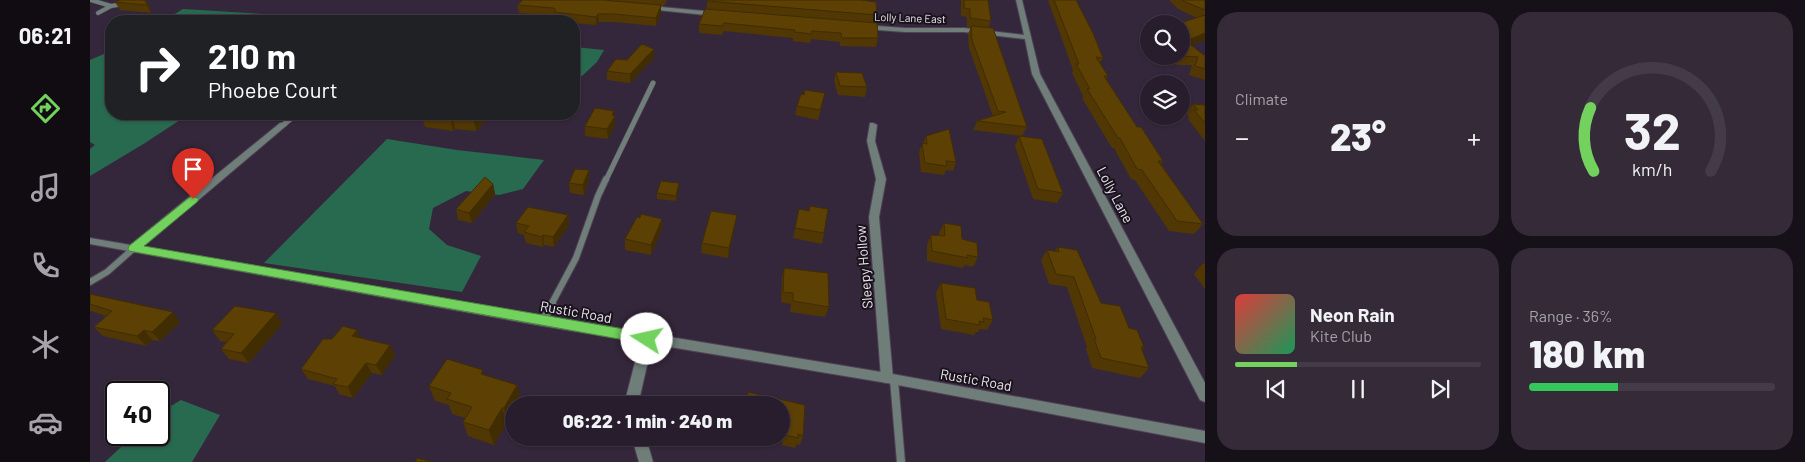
<!DOCTYPE html>
<html lang="en">
<head>
<meta charset="utf-8">
<style>
	body { margin:0; font-family:Barlow,sans-serif; background:#342a38; color:#f1f3f6; height:100vh; display:flex; flex-direction:column; font-size:19px; white-space:nowrap }
	* { box-sizing:border-box; margin:0 }
	p { font-size:16px; color:#a5a2a9 }
	.icon { flex:none; width:28px; height:28px; fill:none; stroke:currentColor; stroke-width:2; stroke-linecap:round; stroke-linejoin:round }
	.map { position:relative; flex:1; overflow:hidden }
	.drawer { display:flex; flex-direction:column; gap:12px; padding:12px; background:#161018; width:600px }
	.drawer>* { flex:none }
	.guide { position:absolute; left:15px; top:15px; width:475px; height:105px; border-radius:20px; box-shadow:0 1px 4px #0004,0 0 0 1px #443b48; background:#202124; color:#fff; overflow:hidden }
	.controls { position:absolute; left:1050px; top:15px; display:grid; gap:10px }
	.controls a { display:grid; place-items:center; width:50px; height:50px; border-radius:50%; background:#281d2c; box-shadow:0 1px 4px #0004,0 0 0 1px #443b48; font-size:25px }
	.speed { position:absolute; left:15px; top:381px; display:flex; gap:10px; font-size:25px; font-weight:700; text-align:center }
	.speed>* { display:grid; place-content:center; width:65px; height:65px; border-radius:50%; background:#281d2c; box-shadow:0 1px 4px #0004,0 0 0 1px #443b48; line-height:1 }
	.speed .limit { border:2px solid #111; border-radius:8px; background:#fff; color:#111 }
	.pin { position:absolute; display:grid; place-items:center; width:42px; height:42px; color:#fff; margin:-51px -21px; border-radius:50% 50% 50% 0; rotate:-45deg; box-shadow:0 0 5px #0007 }
	.pin .icon { rotate:45deg }
	.me { position:absolute; width:55px; margin:-28px; rotate:280deg; stroke-linejoin:round; filter:drop-shadow(0 0 4px #0008) }
	.turn { display:flex; align-items:center; gap:18px; height:105px; padding:0 20px; font-size:22px }
	.turn .icon { width:65px; height:65px; stroke-width:2.5 }
	.turn b { display:block; font-size:35px; line-height:42px }
	.big { font-size:38px; font-weight:800; line-height:1.1 }
	.drawer .tile { flex:1; display:flex; flex-direction:column; justify-content:center; gap:8px; min-width:0; padding:0 18px; border-radius:20px; background:#342a38 }
	.drawer .dial { align-items:center; gap:0 }
	.dial svg { height:130px; overflow:visible; fill:none; stroke:#443b48; stroke-width:7; stroke-linecap:round; text-anchor:middle }
	.dial text { fill:#f1f3f6; stroke:none }
	.song { display:flex; align-items:center; gap:15px }
	.cover { width:60px; height:60px; border-radius:8px; background:linear-gradient(135deg,hsl(0 70% 55%),hsl(150 70% 35%)) }
	.played { height:5px; border-radius:2px; background:linear-gradient(90deg,#72d25d 25%,#443b48 25%) }
	.keys { display:flex; justify-content:space-around; direction:ltr }
	.heat { display:flex; justify-content:space-between; align-items:center; font-size:28px; direction:ltr }
	.charge { height:8px; border-radius:4px; background:linear-gradient(90deg,#34c759 36%,#443b48 0) }
	.drawer .tiles { flex:1; display:grid; gap:12px; grid-template-columns:repeat(2,1fr) }
	.trip { position:absolute; left:415px; top:396px; width:285px; height:50px; border-radius:25px; background:#281d2c; box-shadow:0 1px 4px #0004,0 0 0 1px #443b48; font-weight:800; line-height:50px; text-align:center }
	main { display:flex; flex:1; min-height:0 }
	.menu { display:flex; flex-direction:column; width:90px; justify-content:space-around; align-items:center; background:#100c12; color:#a5a2a9 }
	.menu .icon { width:35px; height:35px }
	.menu .active { color:#72d25d }
	.menu b { font-size:22px; color:#f1f3f6 }
	.map>svg:first-child { display:block }
	.forest { fill:#286a4f }
	.lines { fill:none; stroke-linecap:round; stroke-linejoin:round }
	.service-far3-casing { stroke:#4f4255; stroke-width:5 }
	.service-far2-casing { stroke:#4f4255; stroke-width:6 }
	.service-far1-casing { stroke:#4f4255; stroke-width:8 }
	.service-casing { stroke:#4f4255; stroke-width:10 }
	.minor-casing { stroke:#4f4255; stroke-width:2 }
	.tertiary-casing { stroke:#4f4255; stroke-width:2 }
	.service-far3 { stroke:#707e7a; stroke-width:4 }
	.service-far2 { stroke:#707e7a; stroke-width:5 }
	.service-far1 { stroke:#707e7a; stroke-width:6 }
	.service { stroke:#707e7a; stroke-width:8 }
	.minor { fill:#707e7a; fill-rule:evenodd }
	.tertiary { fill:#707e7a; fill-rule:evenodd }
	.wall { fill:#503703 }
	.shaded-wall { fill:#412d02 }
	.building { fill:#5d4003; stroke:#412d02 }
	.route { fill:#72d25d; stroke:#4a883c }
	.labels { text-anchor:middle; stroke-width:4; stroke-linejoin:round; paint-order:stroke }
	.far-street-label { font-size:11px; fill:#efe6f3; stroke:#19131c }
	.street-label { font-size:14px; fill:#efe6f3; stroke:#19131c }
</style>
</head>
<body>
<main>
<nav class="menu">
<b>06:21</b>
<svg class="icon active" aria-label="directions" viewBox="0 0 24 24"><path d="M12 3l9 9-9 9-9-9zM9 14v-3h6M13 9l2 2-2 2"/></svg>
<svg class="icon" aria-label="music" viewBox="0 0 24 24"><path d="M9 18V5l10-2v13"/><circle cx="6" cy="18" r="3"/><circle cx="16" cy="16" r="3"/></svg>
<svg class="icon" aria-label="phone" viewBox="0 0 24 24"><path d="M5 4h4l2 5-3 2q2 4 5 5l2-3 5 2v4C11 20 4 13 5 4z"/></svg>
<svg class="icon" aria-label="climate" viewBox="0 0 24 24"><path d="M12 3v18M4 7l16 10M4 17L20 7"/></svg>
<svg class="icon" aria-label="car" viewBox="0 0 24 24"><path d="M5 17H2v-5l4-1 3-4h7l3 4 3 1v5h-3M9 17h6M6 11h13"/><circle cx="7" cy="17" r="2"/><circle cx="17" cy="17" r="2"/></svg>
</nav>
<div class="map">
<svg width="1115" height="462" viewBox="0 0 1115 462">
	<rect width="100%" height="100%" fill="#35273b"/>
	<!-- forest -->
	<g class="forest">
		<polygon points="93,9 237,18 260,21 73,21"/>
		<polygon points="484,47 514,50 507,62 492,76 484,76"/>
		<polygon points="21,51 21,114 96,114 93,118 55,143 0,176 0,149 5,145 0,142 0,60"/>
		<polygon points="297,139 367,150 454,160 433,189 409,195 376,191 343,208 339,229 357,245 391,256 372,292 174,263"/>
		<polygon points="91,400 130,415 102,462 15,462 44,435 69,435 69,413"/>
	</g>
	<g class="lines">
		<defs>
			<g id="service-far3">
				<polyline points="1,0 21,6 33,4"/>
				<polyline points="8,13 21,6"/>
			</g>
			<g id="service-far2">
				<polyline points="193,125 207,114"/>
				<polyline points="516,180 563,83"/>
			</g>
			<g id="service-far1">
				<polyline points="0,282 17,272 43,249"/>
				<polyline points="461,305 486,258 508,196 516,179"/>
			</g>
			<g id="service">
				<polyline points="453,321 462,304"/>
				<polyline points="804,380 811,462"/>
			</g>
			<g id="minor">
				<polygon points="926,0 932,0 950,74 1115,383 1115,402 1110,400 942,74 935,39 874,32 815,32 774,29 771,27 774,25 815,28 874,28 934,35"/>
				<polygon points="560,6 625,12 628,14 625,16 558,9 557,8"/>
				<polygon points="190,123 196,123 197,125 47,252 39,252 38,249 39,246"/>
				<polygon points="780,123 783,123 787,125 785,141 796,179 789,217 803,378 801,382 797,383 793,382 791,378 779,217 786,179 777,141"/>
				<polygon points="557,334 561,336 563,339 548,405 534,405 551,339 553,336"/>
				<polygon points="542,438 556,438 563,462 549,462"/>
			</g>
			<polygon id="tertiary" points="0,238 453,316 797,373 1115,431 1115,443 797,383 453,326 0,244"/>
		</defs>
		<!-- service-far3 casing -->
		<use href="#service-far3" class="service-far3-casing"/>
		<!-- service-far2 casing -->
		<use href="#service-far2" class="service-far2-casing"/>
		<!-- service-far1 casing -->
		<use href="#service-far1" class="service-far1-casing"/>
		<!-- service casing -->
		<use href="#service" class="service-casing"/>
		<!-- minor casing -->
		<use href="#minor" class="minor-casing"/>
		<!-- tertiary casing -->
		<use href="#tertiary" class="tertiary-casing"/>
		<!-- service-far3 -->
		<use href="#service-far3" class="service-far3"/>
		<!-- service-far2 -->
		<use href="#service-far2" class="service-far2"/>
		<!-- service-far1 -->
		<use href="#service-far1" class="service-far1"/>
		<!-- service -->
		<use href="#service" class="service"/>
		<!-- minor -->
		<use href="#minor" class="minor"/>
		<!-- tertiary -->
		<use href="#tertiary" class="tertiary"/>
	</g>
	<!-- wall -->
	<g class="wall">
		<polygon points="30,0 56,0 59,6 61,13 30,10 25,2"/>
		<polygon points="433,0 577,0 574,6 571,6 571,13 566,26 524,22 509,22 506,25 484,23 484,21 465,20 465,16 429,13 427,5"/>
		<polygon points="871,0 898,0 901,21 898,28 937,127 932,136 883,130 887,121 903,116 879,48 878,34 881,27 877,27 877,17 871,16"/>
		<polygon points="958,0 986,0 1013,58 1010,63 1018,76 1016,79 1047,127 1073,161 1071,164 1113,224 1104,234 1079,231 1045,180 1041,179 1024,148 1022,148 992,98 993,96 982,73 983,70"/>
		<polygon points="1079,0 1115,0 1115,40 1101,45 1115,56 1115,80 1099,75 1102,65 1086,65 1076,56 1091,56 1091,24 1107,18 1088,9"/>
		<polygon points="617,1 787,15 785,23 788,38 786,47 750,46 750,42 721,39 720,43 703,41 703,38 633,31 632,35 609,33 609,24 617,9"/>
		<polygon points="564,58 540,83 517,80 517,71 537,60"/>
		<polygon points="746,72 777,87 775,97 748,95 744,81"/>
		<polygon points="733,102 728,120 705,115 707,106"/>
		<polygon points="1103,104 1115,105 1115,141 1098,119 1099,117 1096,113"/>
		<polygon points="331,114 386,114 399,117 386,131 365,129 363,131 335,127"/>
		<polygon points="524,116 525,125 518,139 495,136 495,126"/>
		<polygon points="836,136 866,162 863,171 856,170 854,175 831,172 829,152"/>
		<polygon points="929,136 973,193 967,203 943,199 925,146"/>
		<polygon points="499,180 494,195 480,193 479,183"/>
		<polygon points="403,184 405,194 382,223 368,220 366,209"/>
		<polygon points="589,188 586,201 567,199 567,193"/>
		<polygon points="709,209 719,211 734,233 732,244 703,238"/>
		<polygon points="478,215 479,225 464,247 454,245 453,247 436,243 434,235 428,233 426,223"/>
		<polygon points="572,219 572,229 561,255 535,250 535,239"/>
		<polygon points="854,223 872,239 888,257 883,267 874,265 873,268 837,261 837,245 841,235 849,236 849,233"/>
		<polygon points="645,225 638,258 611,253 612,243"/>
		<polygon points="968,247 1011,303 1039,328 1054,347 1052,350 1059,368 1050,378 1002,368 996,349 997,347 977,287 959,284 951,260 957,250 965,251"/>
		<polygon points="1113,263 1115,264 1115,289 1104,274"/>
		<polygon points="694,268 739,307 735,317 700,312 701,304 691,302 692,278"/>
		<polygon points="851,283 887,300 903,320 897,330 890,329 888,332 886,332 884,335 851,329 846,293"/>
		<polygon points="0,294 90,322 70,341 62,340 56,346 13,336 4,327 16,316 0,311"/>
		<polygon points="192,324 159,363 139,359 131,349 137,342 130,341 122,330"/>
		<polygon points="271,338 305,355 292,375 282,373 263,398 249,394 245,386 218,379 211,369"/>
		<polygon points="395,376 427,385 431,400 428,405 424,405 418,423 417,422 404,445 378,436 373,422 375,418 362,414 359,405 345,401 339,386"/>
		<polygon points="658,392 715,405 713,436 710,445 706,444 705,448 692,445 693,442 674,438 691,438 691,405 656,405"/>
	</g>
	<!-- shaded-wall -->
	<g class="shaded-wall">
		<polygon points="55,0 59,6 61,13 57,5"/>
		<polygon points="571,5 571,13 566,26 566,18"/>
		<polygon points="508,14 509,22 506,25 506,17"/>
		<polygon points="1115,33 1115,40 1091,49 1096,41"/>
		<polygon points="564,49 564,58 540,83 540,74"/>
		<polygon points="524,111 525,125 518,139 517,129 522,115"/>
		<polygon points="386,114 398,114 399,117 386,131 383,117"/>
		<polygon points="362,115 365,129 363,131 360,117"/>
		<polygon points="499,170 499,180 494,195 493,185"/>
		<polygon points="589,183 589,188 586,201 586,196"/>
		<polygon points="403,184 405,194 382,223 379,213"/>
		<polygon points="478,215 479,225 464,247 463,237"/>
		<polygon points="647,215 645,225 638,258 639,248"/>
		<polygon points="572,219 572,229 561,255 561,245"/>
		<polygon points="453,235 454,245 453,247 452,237"/>
		<polygon points="83,312 90,322 70,341 62,332"/>
		<polygon points="186,313 192,324 159,363 151,353"/>
		<polygon points="54,330 62,340 56,346 47,336"/>
		<polygon points="267,330 272,340 262,336"/>
		<polygon points="300,345 305,355 292,375 286,365"/>
		<polygon points="276,363 282,373 263,398 258,387"/>
		<polygon points="427,385 431,400 428,405 424,405 424,413 418,423 414,408"/>
		<polygon points="412,408 417,422 404,445 399,430"/>
	</g>
	<!-- building -->
	<g class="building">
		<polygon points="30,0 55,0 57,5 25,2"/>
		<polygon points="433,0 512,0 571,5 566,18 524,14 508,14 506,17 464,12 466,10 464,8 427,5"/>
		<polygon points="618,0 771,0 786,2 787,15 617,1"/>
		<polygon points="874,0 898,0 901,21 880,18 880,9 874,8"/>
		<polygon points="964,0 986,0 1003,33 1013,58 1006,57 1018,76 1014,76 1047,127 1051,127 1073,161 1068,161 1113,224 1087,221 1052,170 1047,169 1030,138 1028,138 997,89 1000,89 986,64 989,64"/>
		<polygon points="1092,0 1115,0 1115,10 1093,1"/>
		<polygon points="615,9 787,23 788,38 752,38 751,33 722,31 722,34 704,32 705,30 634,23 632,26 609,24"/>
		<polygon points="1115,15 1115,33 1096,41 1115,56 1115,69 1105,66 1108,57 1091,56 1091,24 1087,24"/>
		<polygon points="881,26 903,28 937,127 887,121 916,112 908,111 882,40"/>
		<polygon points="552,44 564,49 540,74 517,71 526,59 537,60"/>
		<polygon points="746,72 772,73 777,87 750,86"/>
		<polygon points="715,90 735,93 730,110 707,106 711,94 714,95"/>
		<polygon points="1103,104 1115,105 1115,123 1104,110 1108,110"/>
		<polygon points="505,108 524,111 522,115 525,116 517,129 495,126"/>
		<polygon points="335,114 386,114 383,117 362,115 360,117"/>
		<polygon points="859,129 866,162 856,161 857,166 835,163 832,143 837,144 836,136"/>
		<polygon points="929,136 952,139 973,193 948,189"/>
		<polygon points="485,169 499,170 493,185 479,183"/>
		<polygon points="395,177 403,184 379,213 366,209"/>
		<polygon points="571,181 589,183 586,196 567,193"/>
		<polygon points="720,206 738,209 734,233 705,228 709,209 719,211"/>
		<polygon points="438,207 478,215 463,237 453,235 452,237 434,232 439,226 426,223"/>
		<polygon points="621,211 647,215 639,248 612,243"/>
		<polygon points="551,214 572,219 561,245 535,239 547,217 550,218"/>
		<polygon points="854,223 871,226 872,239 887,243 888,257 877,255 878,258 842,251 841,235 855,236"/>
		<polygon points="968,247 987,250 1011,303 1030,306 1039,328 1047,330 1054,347 1051,347 1059,368 1011,358 1004,339 1006,339 984,277 966,274 957,250 969,252"/>
		<polygon points="694,268 738,273 739,307 703,301 703,293 693,292"/>
		<polygon points="851,283 885,288 887,300 899,302 903,320 893,318 894,322 889,321 890,325 856,319"/>
		<polygon points="0,294 83,312 62,332 54,330 47,336 4,327 22,311 0,304"/>
		<polygon points="145,306 186,313 151,353 131,349 144,334 122,330"/>
		<polygon points="253,326 267,330 262,336 300,345 286,365 276,363 258,387 243,384 247,379 211,369 233,339 242,339"/>
		<polygon points="357,359 393,370 391,374 427,385 414,408 412,408 399,430 373,422 382,407 357,399 361,393 339,386"/>
		<polygon points="658,392 715,405 713,436 708,434 708,438 695,435 695,432 691,431 691,405 656,405"/>
		<polygon points="327,458 343,462 325,462"/>
	</g>
	<!-- route -->
	<polygon class="route" points="103,196 109,199 107,202 54,246 557,333 562,335 564,339 562,343 557,344 39,251 38,249 39,246 100,197"/>
	<g class="labels">
		<!-- far-street labels -->
		<g class="far-street-label">
			<text transform="translate(820 18) rotate(2)" y="4">Lolly Lane East</text>
		</g>
		<!-- street labels -->
		<g class="street-label">
			<text transform="translate(1025 195) rotate(62)" y="5">Lolly Lane</text>
			<text transform="translate(774 267) rotate(-95)" y="5">Sleepy Hollow</text>
			<text transform="translate(486 312) rotate(10)" y="5">Rustic Road</text>
			<text transform="translate(886 380) rotate(10)" y="5">Rustic Road</text>
		</g>
	</g>
</svg>
<div class="controls">
<a><svg class="icon" aria-label="search" viewBox="0 0 24 24"><circle cx="10" cy="10" r="6"/><path d="M15 15l6 6"/></svg></a>
<a><svg class="icon" aria-label="layers" viewBox="0 0 24 24"><path d="M12 4l9 5-9 5-9-5zM3 14l9 5 9-5"/></svg></a>
</div>
<div class="speed"><div class="limit">40</div></div>
<div class="pin" style="left:103px;top:199px;background:#d93025"><svg class="icon" aria-label="arrive" viewBox="0 0 24 24"><path d="M6 21V4h12l-3 4 3 4H6"/></svg></div>
<svg class="me" style="left:557px;top:339px" viewBox="-20 -20 40 40"><circle r="19" fill="#fff"/><path d="M0-13L10 11 0 6-10 11z" fill="#72d25d"/></svg>
<div class="trip">06:22 · 1 min · 240 m</div>
<div class="guide">
<div class="turn"><svg class="icon" aria-label="right" viewBox="0 0 24 24"><path d="M7 20v-9h11M14 6l5 5-5 5"/></svg><div><b>210 m</b>Phoebe Court</div></div>
</div>
</div>
<section class="drawer">
<div class="tiles">
<div class="tile"><p>Climate</p>
<div class="heat"><a>−</a><b class="big">23°</b><a>+</a></div>
</div>
<div class="tile dial"><svg viewBox="0 0 100 80">
<path d="M14 69A42 42 0 1 1 86 69"/>
<path d="M14 69A42 42 0 0 1 12 30" stroke="#72d25d"/>
<text x="50" y="56" font-size="32" font-weight="700">32</text>
<text x="50" y="72" font-size="11">km/h</text>
</svg></div>
<div class="tile">
<div class="song"><i class="cover"></i><div><b>Neon Rain</b><p>Kite Club</p></div></div>
<div class="played"></div>
<div class="keys"><svg class="icon" aria-label="previous" viewBox="0 0 24 24"><path d="M18 5L8 12l10 7zM5 5v14"/></svg><svg class="icon" aria-label="pause" viewBox="0 0 24 24"><path d="M8 5v14M16 5v14"/></svg><svg class="icon" aria-label="next" viewBox="0 0 24 24"><path d="M6 5l10 7-10 7zM19 5v14"/></svg></div>
</div>
<div class="tile"><p>Range · 36%</p><b class="big">180 km</b><div class="charge"></div></div>
</div>
</section>
</main>
</body>
</html>
